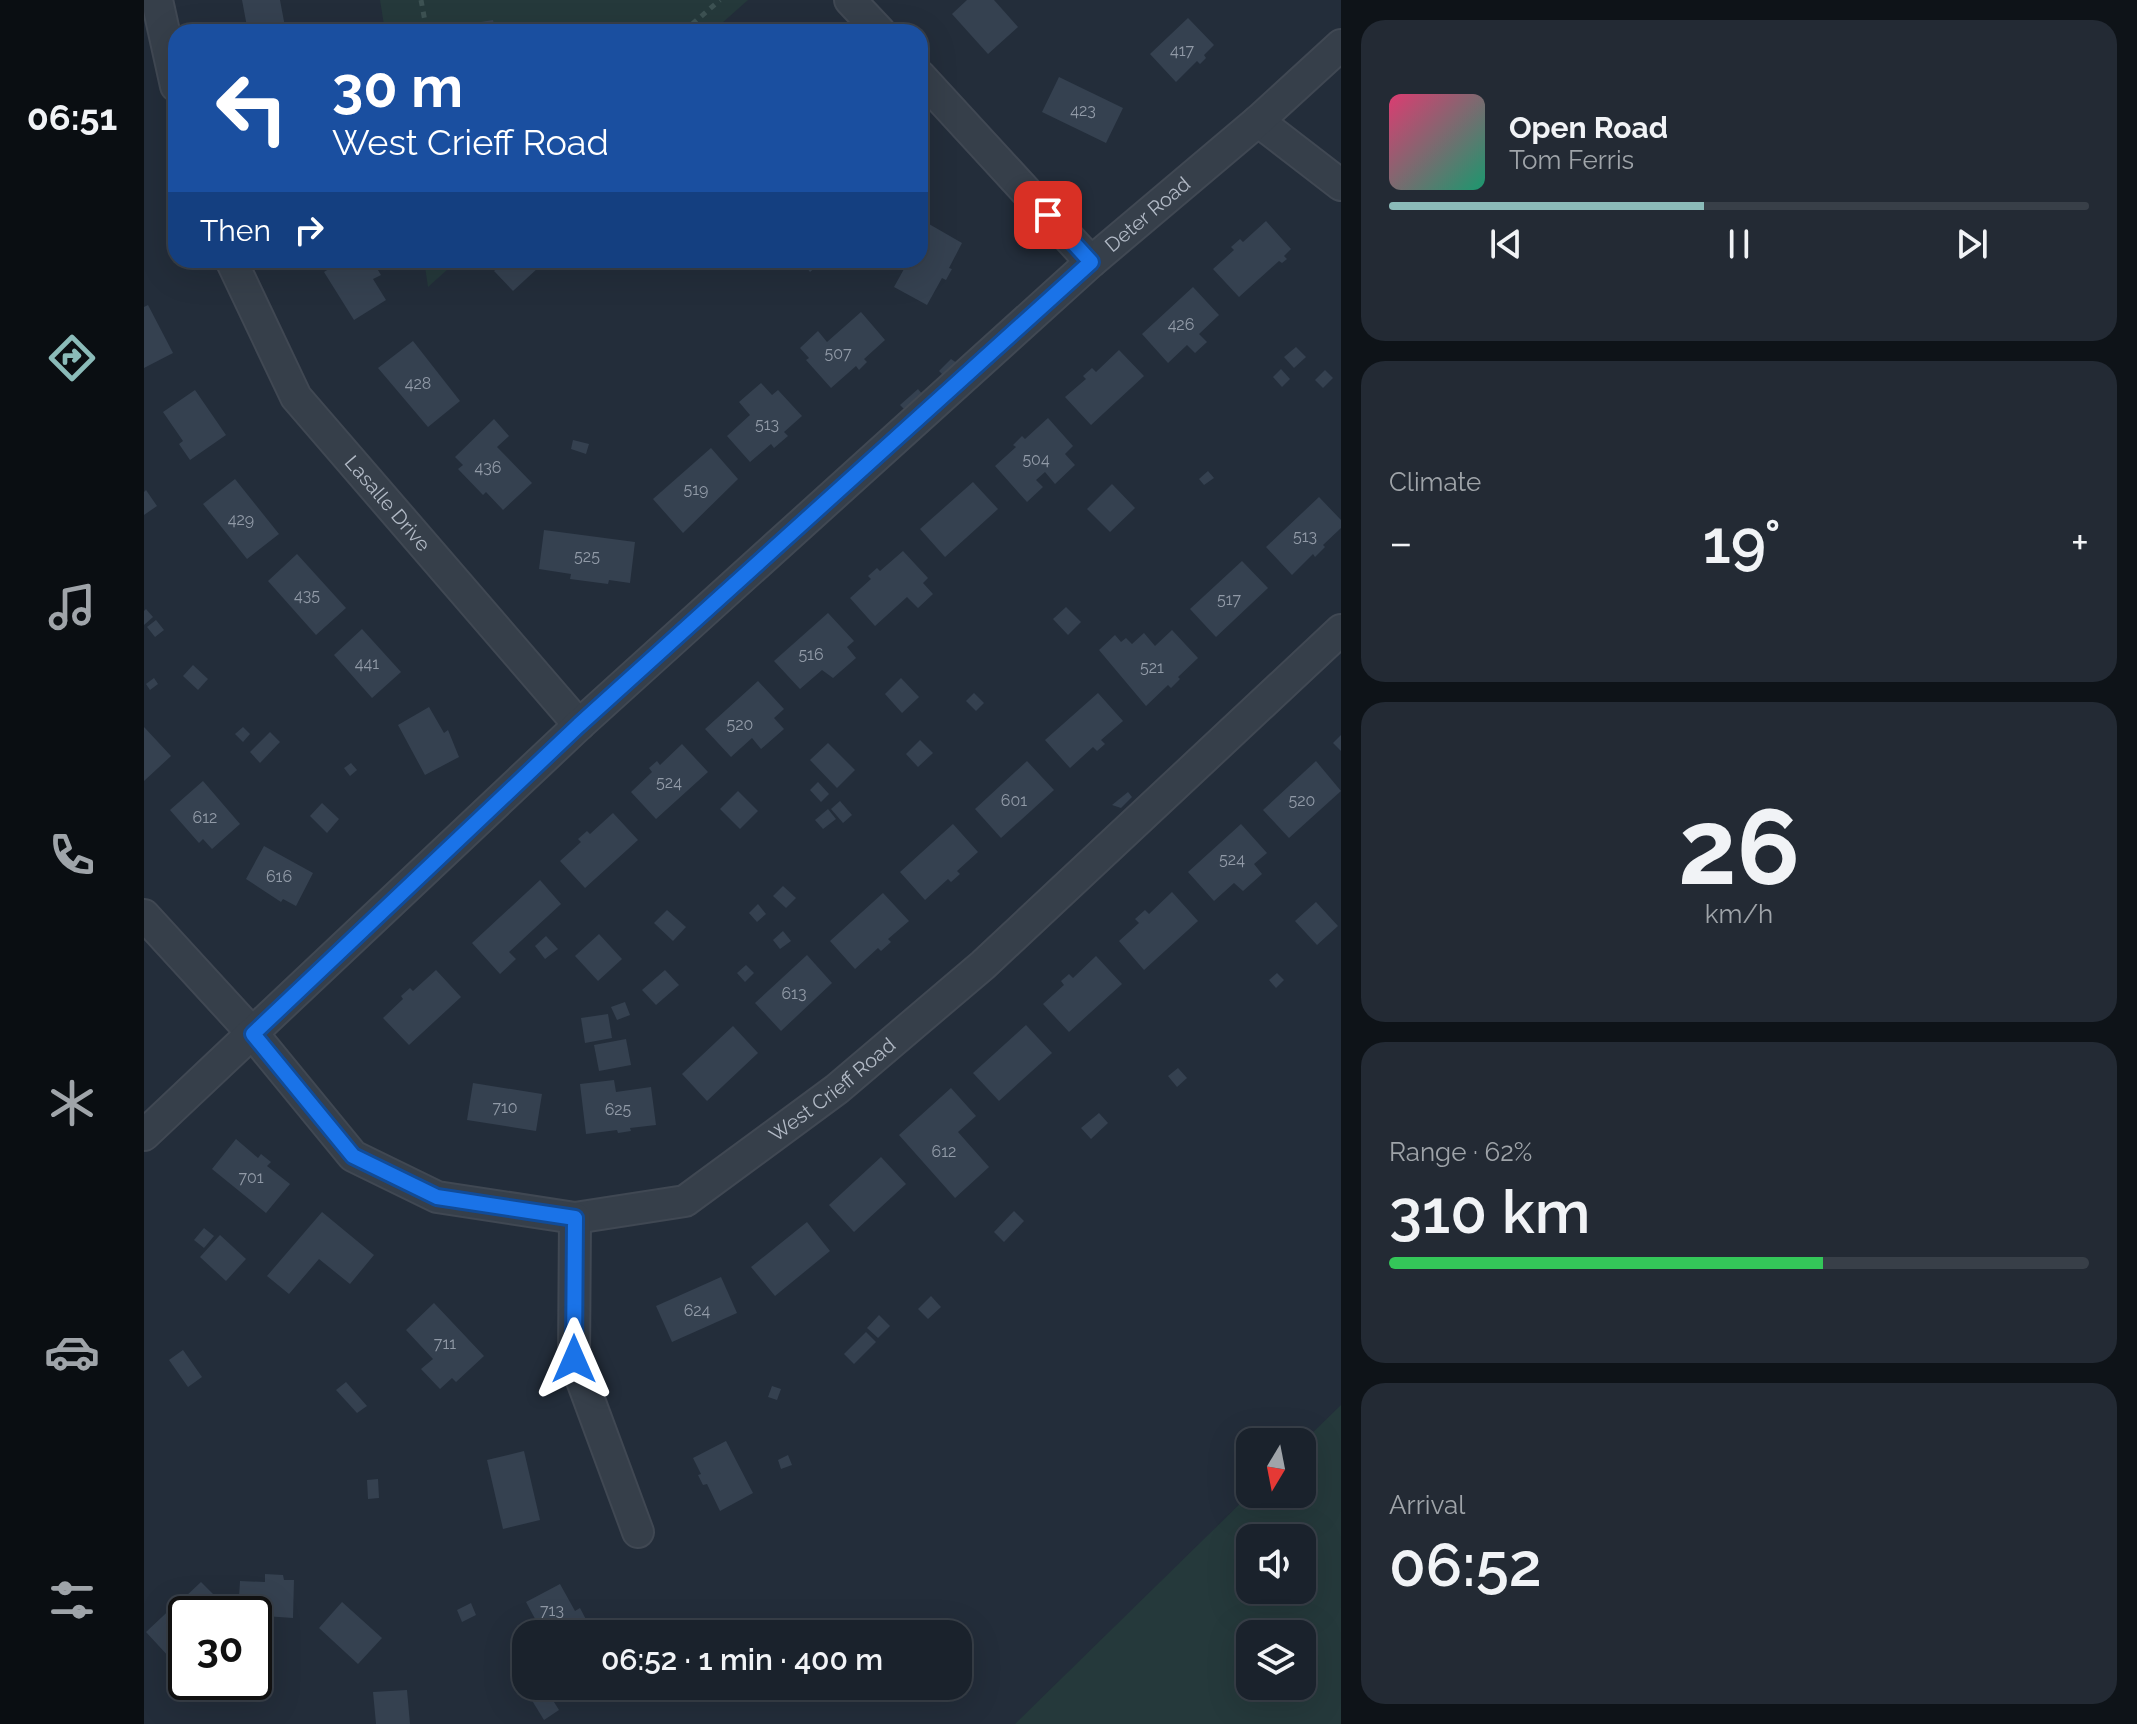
<!DOCTYPE html>
<html lang="en">
<head>
<meta charset="utf-8">
<style>
	body { margin:0; font-family:Raleway,sans-serif; background:#232a34; color:#f1f3f6; height:100vh; display:flex; flex-direction:column; font-size:30px; white-space:nowrap }
	* { box-sizing:border-box; margin:0 }
	p { font-size:26px; color:#9fa4a9 }
	.icon { flex:none; width:44px; height:44px; fill:none; stroke:currentColor; stroke-width:2; stroke-linecap:round; stroke-linejoin:round }
	.map { position:relative; flex:1; overflow:hidden }
	.drawer { display:flex; flex-direction:column; gap:20px; padding:20px; background:#0e1318; width:796px }
	.drawer>* { flex:none }
	.top-card { position:absolute; left:24px; top:24px; width:760px; height:244px; border-radius:24px; box-shadow:0 8px 32px #0002,0 0 0 2px #383f48; background:#1a4fa0; color:#fff; overflow:hidden }
	.needle { width:52px; rotate:190deg }
	.buttons { position:absolute; left:1092px; top:1428px; display:grid; gap:16px }
	.buttons a { display:grid; place-items:center; width:80px; height:80px; border-radius:16px; background:#1a222c; box-shadow:0 8px 32px #0002,0 0 0 2px #383f48; font-size:40px }
	.speed { position:absolute; left:24px; top:1596px; display:flex; gap:16px; font-size:40px; font-weight:700; text-align:center }
	.speed>* { display:grid; place-content:center; width:104px; height:104px; border-radius:50%; background:#1a222c; box-shadow:0 8px 32px #0002,0 0 0 2px #383f48; line-height:1 }
	.speed .limit { border:4px solid #111; border-radius:12px; background:#fff; color:#111 }
	.pin { position:absolute; display:grid; place-items:center; width:68px; height:68px; color:#fff; margin:-34px; border-radius:16px; box-shadow:0 4px 12px #0006 }
	.me { position:absolute; width:88px; margin:-44px; rotate:0deg; stroke-linejoin:round; filter:drop-shadow(0 0 6px #0008) }
	.turn { display:flex; align-items:center; gap:28px; height:168px; padding:0 32px; font-size:36px }
	.turn .icon { width:104px; height:104px; stroke-width:2.5 }
	.turn b { display:block; font-size:56px; line-height:68px }
	.then { display:flex; align-items:center; height:76px; padding:0 32px; background:#0003; gap:16px; font-size:30px }
	.big { font-size:60px; font-weight:600; line-height:1.1 }
	.drawer .card { flex:1; display:flex; flex-direction:column; justify-content:center; gap:12px; min-width:0; padding:0 28px; border-radius:24px; background:#232a34 }
	.drawer .dial { align-items:center; gap:0 }
	.dial b { font-size:104px; line-height:1 }
	.song { display:flex; align-items:center; gap:24px }
	.cover { width:96px; height:96px; border-radius:12px; background:linear-gradient(135deg,hsl(340 70% 55%),hsl(160 70% 35%)) }
	.played { height:8px; border-radius:4px; background:linear-gradient(90deg,#8bbbb9 45%,#383f48 45%) }
	.keys { display:flex; justify-content:space-around; direction:ltr }
	.heat { display:flex; justify-content:space-between; align-items:center; font-size:44px; direction:ltr }
	.charge { height:12px; border-radius:6px; background:linear-gradient(90deg,#34c759 62%,#383f48 0) }
	.trip { position:absolute; left:368px; top:1620px; width:460px; height:80px; border-radius:24px; background:#1a222c; box-shadow:0 8px 32px #0002,0 0 0 2px #383f48; font-weight:600; line-height:80px; text-align:center }
	main { display:flex; flex:1; min-height:0 }
	.tab-bar { display:flex; flex-direction:column; width:144px; justify-content:space-around; align-items:center; background:#0a0e12; color:#9fa4a9 }
	.tab-bar .icon { width:56px; height:56px }
	.tab-bar .on { color:#8bbbb9 }
	.tab-bar b { font-size:36px; color:#f1f3f6 }
	.map>svg:first-child { display:block }
	.green { fill:#25393b; fill-rule:evenodd }
	.building { fill:#354150 }
	.lines { fill:none; stroke-linecap:round; stroke-linejoin:round }
	.street-casing { stroke:#404853; stroke-width:34 }
	.path { stroke:#3d5253; stroke-width:5; stroke-dasharray:6 6; stroke-linecap:butt }
	.street { stroke:#363f4a; stroke-width:30 }
	.route-casing { stroke:#114b97; stroke-width:20 }
	.route { stroke:#1a73e8; stroke-width:14 }
	.labels { text-anchor:middle; stroke-width:8; stroke-linejoin:round; paint-order:stroke }
	.number-label { font-size:16px; fill:#919aa7 }
	.street-label { font-size:20px; fill:#b2bac6; stroke:#1c242f }
</style>
</head>
<body>
<main>
<nav class="tab-bar">
<b>06:51</b>
<svg class="icon on" aria-label="directions" viewBox="0 0 24 24"><path d="M12 3l9 9-9 9-9-9zM9 14v-3h6M13 9l2 2-2 2"/></svg>
<svg class="icon" aria-label="music" viewBox="0 0 24 24"><path d="M9 18V5l10-2v13"/><circle cx="6" cy="18" r="3"/><circle cx="16" cy="16" r="3"/></svg>
<svg class="icon" aria-label="phone" viewBox="0 0 24 24"><path d="M5 4h4l2 5-3 2q2 4 5 5l2-3 5 2v4C11 20 4 13 5 4z"/></svg>
<svg class="icon" aria-label="climate" viewBox="0 0 24 24"><path d="M12 3v18M4 7l16 10M4 17L20 7"/></svg>
<svg class="icon" aria-label="car" viewBox="0 0 24 24"><path d="M5 17H2v-5l4-1 3-4h7l3 4 3 1v5h-3M9 17h6M6 11h13"/><circle cx="7" cy="17" r="2"/><circle cx="17" cy="17" r="2"/></svg>
<svg class="icon" aria-label="filters" viewBox="0 0 24 24"><path d="M4 7h16M4 17h16"/><circle cx="9" cy="7" r="2"/><circle cx="15" cy="17" r="2"/></svg>
</nav>
<div class="map">
<svg width="1197" height="1724" viewBox="0 0 1197 1724">
	<rect width="100%" height="100%" fill="#232d3a"/>
	<!-- green -->
	<g class="green">
		<polygon points="236,0 604,0 568,32 241,32"/>
		<polygon points="280,260 314,260 284,287"/>
		<path d="M1197,1405V1724H871L1106,1494H1158V1443ZM1106,1538H1158V1590H1106ZM1106,1634H1158V1686H1106Z"/>
	</g>
	<!-- building -->
	<g class="building">
		<polygon points="98,0 136,0 142,32 104,32"/>
		<polygon points="823,0 850,0 874,27 844,54 808,14"/>
		<polygon points="1044,18 1070,45 1060,55 1062,58 1056,64 1053,61 1032,82 1006,54"/>
		<polygon points="349,20 352,32 339,32 337,22"/>
		<polygon points="628,24 636,32 620,32"/>
		<polygon points="915,77 979,108 962,143 898,112"/>
		<polygon points="1122,221 1147,249 1140,256 1143,259 1138,263 1135,261 1095,297 1069,269 1090,250 1087,247 1096,239 1099,242"/>
		<polygon points="785,224 818,243 805,268 808,269 802,280 798,278 783,305 750,287 765,260 776,260 776,240"/>
		<polygon points="199,260 217,260 222,267 229,262 237,275 229,279 242,300 210,320 180,272"/>
		<polygon points="362,260 386,260 394,268 369,291 350,271"/>
		<polygon points="662,260 669,260 674,265 666,272 659,263"/>
		<polygon points="1049,287 1075,315 1055,334 1063,342 1051,353 1043,345 1024,363 998,334"/>
		<polygon points="4,305 29,353 0,368 0,307"/>
		<polygon points="717,312 741,340 720,359 723,362 715,370 712,366 687,388 662,360 665,358 656,348 674,331 683,342"/>
		<polygon points="269,341 316,401 284,427 234,368"/>
		<polygon points="1152,347 1162,357 1150,368 1140,357"/>
		<polygon points="975,350 1000,376 947,425 921,397 942,379 939,376 948,368 952,372"/>
		<polygon points="807,359 813,363 800,376 795,371"/>
		<polygon points="1137,369 1146,379 1138,387 1129,377"/>
		<polygon points="1181,370 1189,378 1179,388 1171,380"/>
		<polygon points="617,383 628,395 634,390 658,416 640,432 644,436 630,448 627,444 606,462 583,436 606,415 595,402"/>
		<polygon points="774,389 779,395 762,411 756,405"/>
		<polygon points="51,390 82,435 46,460 35,444 39,441 19,412"/>
		<polygon points="904,418 929,446 921,454 931,465 911,484 901,472 892,480 899,487 883,502 851,466 872,447 869,445 878,436 881,439"/>
		<polygon points="350,419 365,436 353,447 388,483 359,510 342,492 339,495 314,469 319,465 311,457"/>
		<polygon points="429,440 445,444 442,454 427,449"/>
		<polygon points="567,448 594,479 539,533 509,499"/>
		<polygon points="1064,471 1070,478 1060,485 1055,479"/>
		<polygon points="91,479 135,534 103,559 59,504"/>
		<polygon points="829,482 854,509 801,557 776,529"/>
		<polygon points="968,484 991,508 966,532 943,509"/>
		<polygon points="2,490 13,506 0,515 0,492"/>
		<polygon points="1175,497 1197,520 1197,528 1179,545 1181,547 1171,557 1169,554 1148,575 1122,547"/>
		<polygon points="400,530 491,542 486,583 465,580 464,584 426,579 427,574 395,569"/>
		<polygon points="759,551 784,578 779,583 789,594 774,608 763,597 731,626 706,598 727,579 724,576 733,568 736,571"/>
		<polygon points="153,554 202,608 172,635 124,581"/>
		<polygon points="1098,561 1124,588 1072,637 1046,609"/>
		<polygon points="922,607 937,622 924,635 909,619"/>
		<polygon points="2,609 9,617 0,625 0,611"/>
		<polygon points="684,613 710,641 703,647 712,658 689,678 678,670 656,689 630,661"/>
		<polygon points="12,620 20,630 11,637 3,627"/>
		<polygon points="218,629 257,672 228,698 190,655"/>
		<polygon points="1028,630 1054,658 1034,677 1036,679 1027,688 1024,685 1002,706 955,650 971,635 977,642 982,638 988,644 1000,633 1011,646"/>
		<polygon points="49,665 64,679 54,690 39,676"/>
		<polygon points="10,678 14,684 6,690 2,684"/>
		<polygon points="757,678 775,697 758,713 741,694"/>
		<polygon points="614,681 640,709 630,718 640,729 617,749 608,738 587,757 561,729"/>
		<polygon points="830,693 840,703 832,711 822,701"/>
		<polygon points="954,693 979,721 957,740 961,744 953,751 949,747 926,768 901,740"/>
		<polygon points="285,707 300,733 304,730 315,757 281,775 254,725"/>
		<polygon points="0,727 27,756 0,781"/>
		<polygon points="99,727 106,734 99,742 91,734"/>
		<polygon points="126,732 136,742 116,763 106,752"/>
		<polygon points="1197,735 1197,751 1189,743"/>
		<polygon points="776,740 789,753 774,767 762,754"/>
		<polygon points="684,743 711,770 693,788 666,760"/>
		<polygon points="538,744 564,772 512,819 487,792 508,772 505,768 513,761 516,765"/>
		<polygon points="883,761 910,790 857,838 831,809"/>
		<polygon points="1172,761 1197,791 1145,838 1119,810"/>
		<polygon points="207,763 213,770 206,776 200,768"/>
		<polygon points="59,781 96,824 68,849 59,839 55,843 26,810"/>
		<polygon points="674,782 685,794 677,802 666,790"/>
		<polygon points="594,791 614,811 596,829 576,809"/>
		<polygon points="984,792 988,797 977,808 968,805"/>
		<polygon points="696,801 708,815 699,823 687,809"/>
		<polygon points="178,803 195,819 183,833 166,816"/>
		<polygon points="684,809 692,819 679,829 671,820"/>
		<polygon points="469,813 494,840 441,888 416,861 437,842 434,839 443,831 446,834"/>
		<polygon points="809,824 834,852 813,871 816,874 807,882 804,879 781,900 756,872"/>
		<polygon points="1097,824 1123,853 1110,864 1118,874 1099,891 1090,883 1070,901 1044,872"/>
		<polygon points="120,846 169,873 152,906 139,899 137,902 102,879"/>
		<polygon points="396,880 417,904 365,952 372,959 356,974 328,943"/>
		<polygon points="639,886 652,898 642,908 629,896"/>
		<polygon points="1028,892 1054,921 1000,970 975,941 995,923 991,919 1001,910 1005,914"/>
		<polygon points="739,893 765,921 744,939 747,942 737,951 734,948 711,969 686,941"/>
		<polygon points="1172,902 1194,926 1173,945 1151,921"/>
		<polygon points="614,904 622,914 613,922 605,913"/>
		<polygon points="523,910 542,927 529,941 510,923"/>
		<polygon points="639,931 647,941 636,949 629,940"/>
		<polygon points="455,934 478,959 454,981 431,956"/>
		<polygon points="402,936 414,949 401,959 391,946"/>
		<polygon points="663,955 688,983 637,1031 611,1003"/>
		<polygon points="952,956 978,984 925,1032 899,1004 920,985 917,981 925,974 929,978"/>
		<polygon points="602,965 610,973 601,982 593,973"/>
		<polygon points="292,970 317,997 265,1045 239,1018 259,999 257,996 266,988 269,991"/>
		<polygon points="521,970 535,985 512,1005 498,990"/>
		<polygon points="1133,973 1140,980 1132,988 1125,980"/>
		<polygon points="481,1002 486,1015 473,1020 467,1007"/>
		<polygon points="464,1014 468,1038 441,1043 437,1018"/>
		<polygon points="882,1025 908,1053 855,1101 829,1073"/>
		<polygon points="589,1026 614,1053 563,1101 538,1074"/>
		<polygon points="482,1039 487,1065 455,1071 450,1045"/>
		<polygon points="1034,1068 1043,1078 1033,1087 1024,1076"/>
		<polygon points="470,1080 472,1092 507,1087 512,1125 486,1128 487,1131 474,1133 473,1130 442,1134 436,1084"/>
		<polygon points="329,1083 398,1094 392,1131 323,1120"/>
		<polygon points="807,1088 832,1116 814,1132 845,1167 811,1198 755,1135"/>
		<polygon points="955,1113 964,1123 947,1139 937,1128"/>
		<polygon points="92,1139 114,1158 117,1154 127,1162 123,1166 146,1184 122,1213 68,1169"/>
		<polygon points="737,1157 762,1184 710,1232 685,1205"/>
		<polygon points="870,1211 880,1221 860,1242 850,1232"/>
		<polygon points="178,1212 230,1255 206,1284 175,1259 145,1294 123,1276"/>
		<polygon points="663,1222 686,1251 631,1296 607,1267"/>
		<polygon points="60,1228 70,1236 60,1248 50,1240"/>
		<polygon points="76,1235 102,1259 82,1281 56,1257"/>
		<polygon points="577,1277 593,1313 528,1342 512,1306"/>
		<polygon points="787,1296 797,1307 784,1319 774,1309"/>
		<polygon points="290,1303 340,1356 312,1382 308,1378 296,1389 277,1369 289,1359 262,1330"/>
		<polygon points="735,1315 746,1326 734,1338 723,1328"/>
		<polygon points="722,1332 732,1342 710,1364 700,1354"/>
		<polygon points="39,1350 58,1377 44,1387 25,1360"/>
		<polygon points="202,1382 223,1406 213,1413 192,1390"/>
		<polygon points="628,1386 637,1389 633,1400 624,1397"/>
		<polygon points="582,1441 609,1493 576,1511 563,1484 559,1485 554,1475 557,1474 549,1458"/>
		<polygon points="380,1451 396,1520 359,1529 343,1460"/>
		<polygon points="644,1455 648,1465 637,1469 634,1460"/>
		<polygon points="234,1479 235,1498 224,1499 223,1480"/>
		<polygon points="121,1574 139,1575 140,1580 150,1580 149,1618 94,1614 96,1581 121,1582"/>
		<polygon points="57,1582 75,1600 61,1614 56,1614 40,1598"/>
		<polygon points="416,1584 431,1611 436,1608 449,1633 384,1634 396,1628 382,1602"/>
		<polygon points="34,1602 46,1614 42,1614 42,1644 39,1647 40,1649 38,1651 36,1649 26,1658 2,1632"/>
		<polygon points="198,1602 238,1638 214,1664 175,1628"/>
		<polygon points="327,1603 332,1615 318,1622 313,1610"/>
		<polygon points="396,1686 400,1686 415,1710 400,1720 384,1694"/>
		<polygon points="263,1690 266,1724 232,1724 229,1692"/>
	</g>
	<g class="lines">
		<defs>
			<g id="street">
				<polyline points="13,0 32,86"/>
				<polyline points="706,0 736,32"/>
				<polyline points="776,76 947,262"/>
				<polyline points="1114,121 1197,185"/>
				<path id="s1" d="M87,260L152,397L435,725"/>
				<path id="s2" d="M0,915L109,1034L209,1156L293,1197L431,1218L541,1201L693,1089L839,965L1197,630"/>
				<path id="s3" d="M0,1135L435,725L947,262L1114,121L1197,45"/>
				<polyline points="431,1218 430,1359 494,1532"/>
			</g>
		</defs>
		<!-- street casing -->
		<use href="#street" class="street-casing"/>
		<!-- path -->
		<g class="path">
			<polyline points="277,0 283,32"/>
			<polyline points="313,32 345,29"/>
			<polyline points="539,32 576,0"/>
		</g>
		<!-- street -->
		<use href="#street" class="street"/>
	</g>
	<g class="lines">
		<defs>
			<polyline id="route" points="430,1359 431,1218 293,1197 209,1156 109,1034 435,725 947,262 904,215"/>
		</defs>
		<!-- route casing -->
		<use href="#route" class="route-casing"/>
		<!-- route -->
		<use href="#route" class="route"/>
	</g>
	<g class="labels">
		<!-- number labels -->
		<g class="number-label">
			<text x="1038" y="56">417</text>
			<text x="939" y="116">423</text>
			<text x="1037" y="330">426</text>
			<text x="694" y="359">507</text>
			<text x="274" y="389">428</text>
			<text x="623" y="430">513</text>
			<text x="892" y="465">504</text>
			<text x="344" y="473">436</text>
			<text x="552" y="495">519</text>
			<text x="97" y="525">429</text>
			<text x="1161" y="542">513</text>
			<text x="443" y="562">525</text>
			<text x="163" y="601">435</text>
			<text x="1085" y="605">517</text>
			<text x="667" y="660">516</text>
			<text x="223" y="669">441</text>
			<text x="1008" y="673">521</text>
			<text x="596" y="730">520</text>
			<text x="525" y="788">524</text>
			<text x="870" y="806">601</text>
			<text x="1158" y="806">520</text>
			<text x="61" y="823">612</text>
			<text x="1088" y="865">524</text>
			<text x="135" y="882">616</text>
			<text x="650" y="999">613</text>
			<text x="361" y="1113">710</text>
			<text x="474" y="1115">625</text>
			<text x="800" y="1157">612</text>
			<text x="107" y="1183">701</text>
			<text x="553" y="1316">624</text>
			<text x="301" y="1349">711</text>
			<text x="408" y="1616">713</text>
		</g>
		<!-- street labels -->
		<g class="street-label">
			<text dy="7" stroke="none"><textPath href="#s3" startOffset="1362">Deter Road</textPath></text>
			<text dy="7" stroke="none"><textPath href="#s1" startOffset="292">Lasalle Drive</textPath></text>
			<text dy="7" stroke="none"><textPath href="#s2" startOffset="848">West Crieff Road</textPath></text>
		</g>
	</g>
</svg>
<div class="buttons">
<a><svg class="needle" viewBox="-14 -14 28 28"><path d="M0-13l5 13h-10z" fill="#e53935"/><path d="M0 13l5-13h-10z" fill="#9fa4a9"/></svg></a>
<a><svg class="icon" aria-label="sound" viewBox="0 0 24 24"><path d="M4 9h4l5-4v14l-5-4H4zM17 9q2 3 0 6"/></svg></a>
<a><svg class="icon" aria-label="layers" viewBox="0 0 24 24"><path d="M12 4l9 5-9 5-9-5zM3 14l9 5 9-5"/></svg></a>
</div>
<div class="speed"><div class="limit">30</div></div>
<div class="pin" style="left:904px;top:215px;background:#d93025"><svg class="icon" aria-label="arrive" viewBox="0 0 24 24"><path d="M6 21V4h12l-3 4 3 4H6"/></svg></div>
<svg class="me" style="left:430px;top:1359px" viewBox="-20 -20 40 40"><path d="M0-17L14 15 0 8-14 15z" fill="#1a73e8" stroke="#fff" stroke-width="4"/></svg>
<div class="trip">06:52 · 1 min · 400 m</div>
<div class="top-card">
<div class="turn"><svg class="icon" aria-label="left" viewBox="0 0 24 24"><path d="M17 20v-9H6M10 6l-5 5 5 5"/></svg><div><b>30 m</b>West Crieff Road</div></div>
<div class="then">Then<svg class="icon" aria-label="right" viewBox="0 0 24 24"><path d="M7 20v-9h11M14 6l5 5-5 5"/></svg></div>
</div>
</div>
<section class="drawer">
<div class="card">
<div class="song"><i class="cover"></i><div><b>Open Road</b><p>Tom Ferris</p></div></div>
<div class="played"></div>
<div class="keys"><svg class="icon" aria-label="previous" viewBox="0 0 24 24"><path d="M18 5L8 12l10 7zM5 5v14"/></svg><svg class="icon" aria-label="pause" viewBox="0 0 24 24"><path d="M8 5v14M16 5v14"/></svg><svg class="icon" aria-label="next" viewBox="0 0 24 24"><path d="M6 5l10 7-10 7zM19 5v14"/></svg></div>
</div>
<div class="card"><p>Climate</p>
<div class="heat"><a>−</a><b class="big">19°</b><a>+</a></div>
</div>
<div class="card dial"><b>26</b><p>km/h</p></div>
<div class="card"><p>Range · 62%</p><b class="big">310 km</b><div class="charge"></div></div>
<div class="card"><p>Arrival</p><b class="big">06:52</b></div>
</section>
</main>
</body>
</html>
